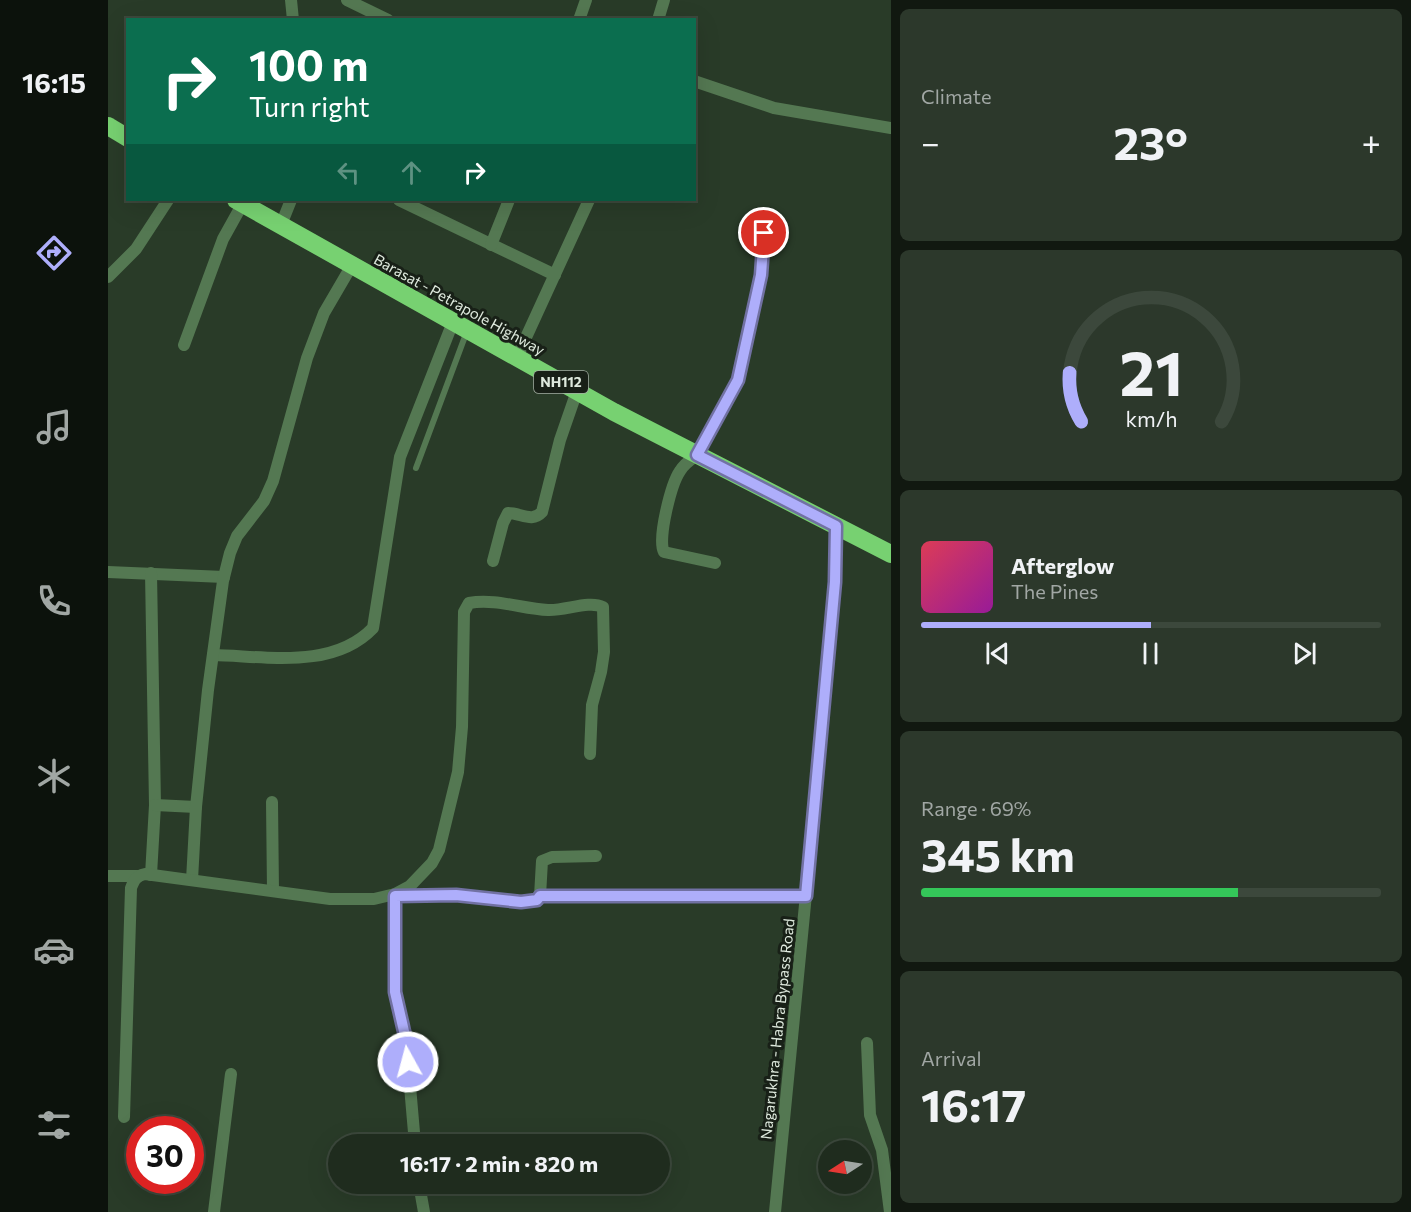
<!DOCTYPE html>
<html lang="en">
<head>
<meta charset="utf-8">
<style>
	body { margin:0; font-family:Commissioner,sans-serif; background:#2c382b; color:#f1f3f6; height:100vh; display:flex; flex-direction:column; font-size:22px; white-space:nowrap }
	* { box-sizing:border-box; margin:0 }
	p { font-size:20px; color:#a1a7a4 }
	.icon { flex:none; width:33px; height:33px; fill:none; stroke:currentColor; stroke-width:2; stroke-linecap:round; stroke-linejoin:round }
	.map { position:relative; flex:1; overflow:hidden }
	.drawer { display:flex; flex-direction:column; gap:9px; padding:9px; background:#111810; width:520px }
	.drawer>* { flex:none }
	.guide { position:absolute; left:18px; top:18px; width:570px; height:183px; border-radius:0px; box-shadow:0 6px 24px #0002,0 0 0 2px #3c483c; background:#0b6e4f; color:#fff; overflow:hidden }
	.needle { width:39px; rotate:258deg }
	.fabs { position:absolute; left:710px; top:1140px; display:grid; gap:12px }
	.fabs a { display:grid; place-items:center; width:54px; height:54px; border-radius:50%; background:#1f2c1e; box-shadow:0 6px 24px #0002,0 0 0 2px #3c483c; font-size:30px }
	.speed { position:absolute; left:18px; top:1116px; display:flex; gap:12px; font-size:30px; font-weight:700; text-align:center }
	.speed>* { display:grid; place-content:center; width:78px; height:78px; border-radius:50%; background:#1f2c1e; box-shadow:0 6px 24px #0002,0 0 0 2px #3c483c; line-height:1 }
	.speed .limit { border:9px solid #d22; background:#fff; color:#111 }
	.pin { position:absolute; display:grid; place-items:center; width:51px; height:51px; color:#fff; margin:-26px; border:3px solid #fff; border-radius:50%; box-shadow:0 2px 6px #0007 }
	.me { position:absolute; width:66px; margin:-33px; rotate:353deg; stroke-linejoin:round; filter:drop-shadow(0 0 4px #0008) }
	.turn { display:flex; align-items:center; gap:21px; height:126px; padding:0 24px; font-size:27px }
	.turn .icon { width:78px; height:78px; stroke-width:2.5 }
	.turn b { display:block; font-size:42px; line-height:51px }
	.lanes { display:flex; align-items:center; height:57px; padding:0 24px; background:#0003; justify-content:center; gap:30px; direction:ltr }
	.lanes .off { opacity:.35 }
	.big { font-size:45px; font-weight:700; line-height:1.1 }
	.drawer .widget { flex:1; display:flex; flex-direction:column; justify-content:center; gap:9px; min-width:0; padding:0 21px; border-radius:9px; background:#2c382b }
	.drawer .dial { align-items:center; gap:0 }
	.dial svg { height:156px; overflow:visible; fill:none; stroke:#3c483c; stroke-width:7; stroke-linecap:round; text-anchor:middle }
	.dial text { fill:#f1f3f6; stroke:none }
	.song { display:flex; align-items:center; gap:18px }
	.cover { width:72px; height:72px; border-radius:9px; background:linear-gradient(135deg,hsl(350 70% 55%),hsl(300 70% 35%)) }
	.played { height:6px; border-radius:3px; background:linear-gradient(90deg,#aeaefb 50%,#3c483c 50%) }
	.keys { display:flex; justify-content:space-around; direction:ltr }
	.heat { display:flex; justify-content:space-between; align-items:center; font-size:33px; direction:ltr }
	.charge { height:9px; border-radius:4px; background:linear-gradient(90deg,#34c759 69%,#3c483c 0) }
	.trip { position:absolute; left:220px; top:1134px; width:342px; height:60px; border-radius:30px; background:#1f2c1e; box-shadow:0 6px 24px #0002,0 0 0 2px #3c483c; font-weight:700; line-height:60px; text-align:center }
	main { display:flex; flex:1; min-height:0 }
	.dock { display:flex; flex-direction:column; width:108px; justify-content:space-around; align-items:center; background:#0c120c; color:#a1a7a4 }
	.dock .icon { width:42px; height:42px }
	.dock .current { color:#aeaefb }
	.dock b { font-size:27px; color:#f1f3f6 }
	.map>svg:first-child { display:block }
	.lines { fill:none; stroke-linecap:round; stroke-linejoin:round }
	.lane { stroke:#547852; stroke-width:6 }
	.street { stroke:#547852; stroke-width:12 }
	.highway { stroke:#77d171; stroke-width:18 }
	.route-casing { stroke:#7171a3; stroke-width:15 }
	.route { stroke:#aeaefb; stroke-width:10 }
	.labels { text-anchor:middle; stroke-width:6; stroke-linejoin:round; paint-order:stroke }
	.shield { fill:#182017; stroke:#a3ada2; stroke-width:1.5 }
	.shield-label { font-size:14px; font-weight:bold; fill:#dee9dd }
	.street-label { font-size:15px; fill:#dee9dd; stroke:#182017 }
</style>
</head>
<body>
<main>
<nav class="dock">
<b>16:15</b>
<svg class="icon current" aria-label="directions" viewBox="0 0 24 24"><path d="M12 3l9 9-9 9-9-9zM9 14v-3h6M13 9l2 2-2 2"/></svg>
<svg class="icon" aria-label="music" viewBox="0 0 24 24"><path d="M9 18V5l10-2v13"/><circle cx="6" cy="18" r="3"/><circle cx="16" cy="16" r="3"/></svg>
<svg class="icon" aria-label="phone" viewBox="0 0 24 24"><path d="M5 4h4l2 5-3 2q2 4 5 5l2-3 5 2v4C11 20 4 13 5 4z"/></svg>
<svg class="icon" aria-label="climate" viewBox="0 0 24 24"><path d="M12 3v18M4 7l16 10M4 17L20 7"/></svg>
<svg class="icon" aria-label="car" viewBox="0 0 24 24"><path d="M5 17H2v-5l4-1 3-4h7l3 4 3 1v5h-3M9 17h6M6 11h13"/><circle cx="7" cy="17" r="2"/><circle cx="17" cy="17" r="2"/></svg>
<svg class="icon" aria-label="filters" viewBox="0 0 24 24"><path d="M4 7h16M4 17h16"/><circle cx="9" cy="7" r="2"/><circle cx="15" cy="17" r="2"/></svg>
</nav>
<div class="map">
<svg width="783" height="1212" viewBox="0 0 783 1212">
	<rect width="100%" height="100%" fill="#293b28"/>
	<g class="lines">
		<!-- lane -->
		<polyline class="lane" points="308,468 359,331"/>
		<!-- street -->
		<g class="street">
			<polyline points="183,0 185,20"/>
			<polyline points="239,0 280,20"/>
			<polyline points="471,20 478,0"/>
			<polyline points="550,20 556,0"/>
			<polyline points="586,81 666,108 783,128"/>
			<polyline points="291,200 447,275"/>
			<polyline points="173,225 183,200"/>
			<polyline points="383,245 401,200"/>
			<polyline points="0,277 28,249 60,200"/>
			<polyline points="76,345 115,239 135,203"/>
			<polyline points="409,357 481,200"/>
			<path d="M385,561L395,523L400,513C413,513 424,523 434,512L452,440L469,391"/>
			<path d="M607,563L556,552C549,540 563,484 572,471C576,464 582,460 589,455L630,380L653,275L657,216"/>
			<polyline points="0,572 116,577"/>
			<polyline points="43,573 47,805 43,875"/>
			<path d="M105,655C157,656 225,670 265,628L292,457L345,322"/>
			<polyline points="164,802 165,891"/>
			<polyline points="47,805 88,807"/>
			<polyline points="0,876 30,876"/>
			<polyline points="84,880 88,807 100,690 115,581 122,553 129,536 156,501 165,481 199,358 216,313 244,265"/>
			<polyline points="287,894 287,992 298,1040 307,1144"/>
			<polyline points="287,896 348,895 413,902 429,900 432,896 434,861 444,857 488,856"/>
			<polyline points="432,896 698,896"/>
			<polyline points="759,1043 762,1115 774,1150 782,1212"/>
			<path d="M16,1117L23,888C26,880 28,876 37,874L222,899H266L287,894L302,886L324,863L331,850L350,772L354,727L356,612L361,603C387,598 415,609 440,610C457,611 481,600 495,607L496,652L493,672L484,705L482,754"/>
			<polyline points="311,1184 316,1212"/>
			<polyline points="106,1212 123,1074"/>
			<polyline points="667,1212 716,710 727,581 728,526"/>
		</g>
		<!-- highway -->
		<g class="highway">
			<polyline points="0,126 20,138"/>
			<polyline points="128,200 506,412 783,554"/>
		</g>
	</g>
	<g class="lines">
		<defs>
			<polyline id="route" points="300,1062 298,1040 287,992 287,896 348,895 413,902 429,900 432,896 698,896 727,582 728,526 589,455 630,380 653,275 656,233"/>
		</defs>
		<!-- route casing -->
		<use href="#route" class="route-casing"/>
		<!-- route -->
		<use href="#route" class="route"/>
	</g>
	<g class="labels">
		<!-- shield labels -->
		<rect class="shield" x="426" y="371" width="54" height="22" rx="4.5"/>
		<g class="shield-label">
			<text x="453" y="387">NH112</text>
		</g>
		<!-- street labels -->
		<g class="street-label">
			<text transform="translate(351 305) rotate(29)" y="5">Barasat - Petrapole Highway</text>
			<text transform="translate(670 1029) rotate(-84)" y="5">Nagarukhra - Habra Bypass Road</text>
		</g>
	</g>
</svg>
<div class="fabs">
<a><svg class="needle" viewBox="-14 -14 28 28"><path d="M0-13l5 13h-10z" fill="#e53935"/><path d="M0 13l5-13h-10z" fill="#a1a7a4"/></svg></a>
</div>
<div class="speed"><div class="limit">30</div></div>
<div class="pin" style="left:656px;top:233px;background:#d93025"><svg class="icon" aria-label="arrive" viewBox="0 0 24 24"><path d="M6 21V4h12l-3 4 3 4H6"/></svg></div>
<svg class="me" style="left:300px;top:1062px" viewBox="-20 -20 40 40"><circle r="17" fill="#aeaefb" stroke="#fff" stroke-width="3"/><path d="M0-11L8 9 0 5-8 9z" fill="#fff"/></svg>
<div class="trip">16:17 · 2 min · 820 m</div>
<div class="guide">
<div class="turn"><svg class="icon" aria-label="right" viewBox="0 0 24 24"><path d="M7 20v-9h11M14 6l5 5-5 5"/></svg><div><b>100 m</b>Turn right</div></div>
<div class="lanes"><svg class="icon off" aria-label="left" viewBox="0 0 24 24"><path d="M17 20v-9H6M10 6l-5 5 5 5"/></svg><svg class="icon off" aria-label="ahead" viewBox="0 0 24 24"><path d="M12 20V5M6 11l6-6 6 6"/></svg><svg class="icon" aria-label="right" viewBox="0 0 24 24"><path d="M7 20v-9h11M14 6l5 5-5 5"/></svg></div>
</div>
</div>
<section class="drawer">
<div class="widget"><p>Climate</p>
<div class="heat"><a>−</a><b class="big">23°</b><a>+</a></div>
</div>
<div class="widget dial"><svg viewBox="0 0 100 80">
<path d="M14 69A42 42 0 1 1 86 69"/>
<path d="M14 69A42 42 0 0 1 8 44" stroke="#aeaefb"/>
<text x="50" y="56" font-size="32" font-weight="700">21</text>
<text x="50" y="72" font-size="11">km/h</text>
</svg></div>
<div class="widget">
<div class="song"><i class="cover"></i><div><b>Afterglow</b><p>The Pines</p></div></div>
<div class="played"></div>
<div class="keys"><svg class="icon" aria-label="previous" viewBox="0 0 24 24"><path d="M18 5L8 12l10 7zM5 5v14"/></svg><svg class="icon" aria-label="pause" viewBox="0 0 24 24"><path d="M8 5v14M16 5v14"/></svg><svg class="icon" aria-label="next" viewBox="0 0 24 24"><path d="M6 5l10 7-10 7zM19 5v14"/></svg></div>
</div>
<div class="widget"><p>Range · 69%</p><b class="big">345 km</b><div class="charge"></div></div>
<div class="widget"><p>Arrival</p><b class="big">16:17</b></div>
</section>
</main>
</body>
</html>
